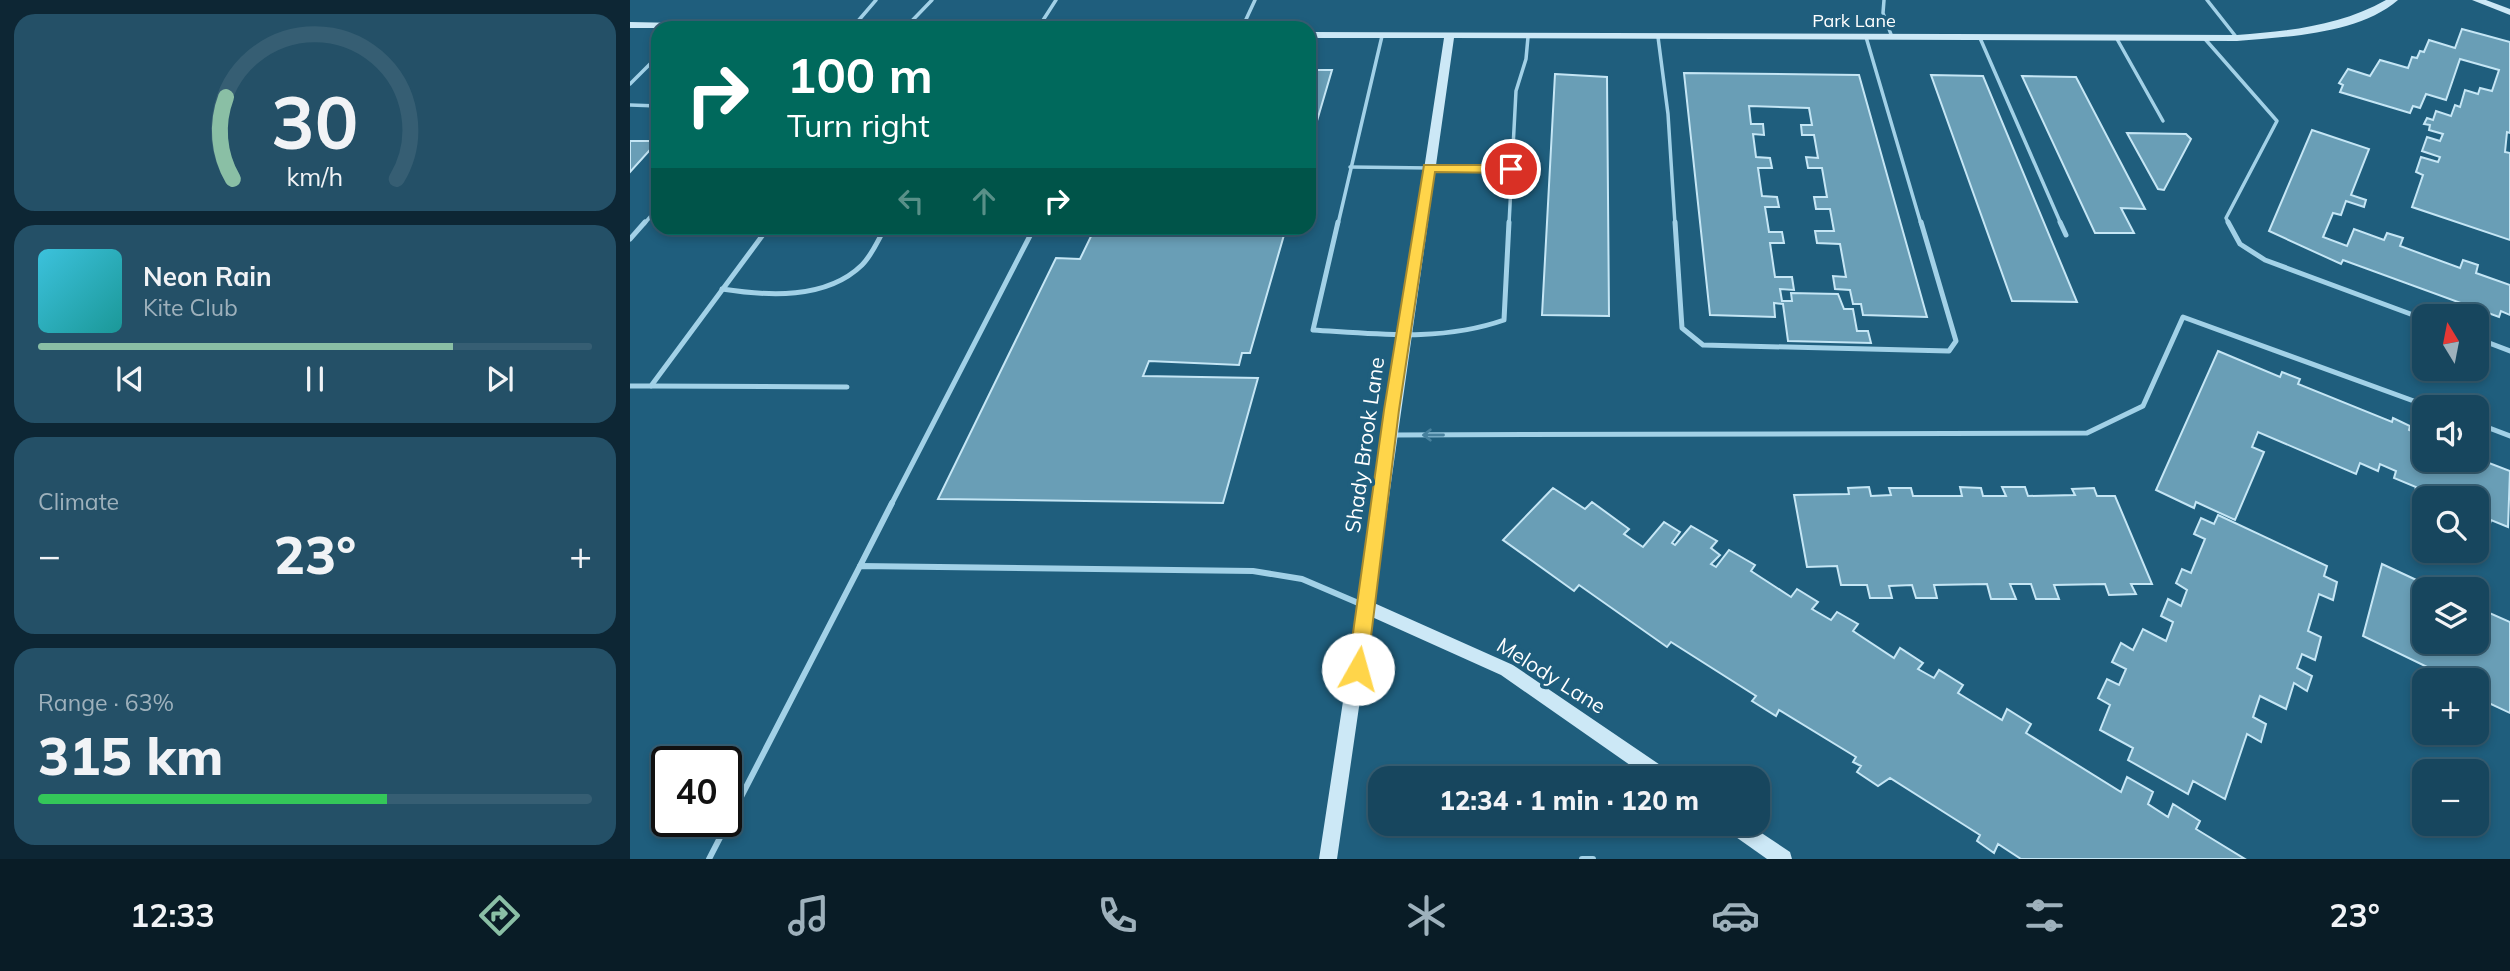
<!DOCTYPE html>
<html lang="en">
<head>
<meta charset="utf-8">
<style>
	body { margin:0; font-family:Mulish,sans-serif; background:#245067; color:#f1f3f6; height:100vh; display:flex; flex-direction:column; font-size:26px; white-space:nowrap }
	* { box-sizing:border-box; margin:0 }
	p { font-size:23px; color:#9eb1bc }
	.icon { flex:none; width:38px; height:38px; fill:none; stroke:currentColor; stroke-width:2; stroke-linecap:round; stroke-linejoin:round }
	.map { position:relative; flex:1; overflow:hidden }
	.details { display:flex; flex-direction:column; gap:14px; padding:14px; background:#0d2634; width:630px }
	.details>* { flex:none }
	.guide { position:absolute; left:21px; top:21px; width:665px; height:214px; border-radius:21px; box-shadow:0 4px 10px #0003,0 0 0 2px #365e73; background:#00695c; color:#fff; overflow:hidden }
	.needle { width:46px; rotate:350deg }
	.controls { position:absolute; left:1782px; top:304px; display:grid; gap:14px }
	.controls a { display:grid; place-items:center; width:77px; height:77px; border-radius:14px; background:#17465e; box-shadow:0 4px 10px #0003,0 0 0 2px #365e73; font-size:35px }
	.speed { position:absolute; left:21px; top:746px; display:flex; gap:14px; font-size:35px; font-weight:700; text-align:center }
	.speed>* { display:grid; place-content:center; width:91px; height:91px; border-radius:50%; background:#17465e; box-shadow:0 4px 10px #0003,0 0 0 2px #365e73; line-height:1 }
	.speed .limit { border:4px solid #111; border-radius:10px; background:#fff; color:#111 }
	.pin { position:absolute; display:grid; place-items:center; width:60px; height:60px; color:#fff; margin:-30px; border:4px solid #fff; border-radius:50%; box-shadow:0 2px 7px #0007 }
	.me { position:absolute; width:77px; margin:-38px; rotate:7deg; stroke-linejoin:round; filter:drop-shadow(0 0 5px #0008) }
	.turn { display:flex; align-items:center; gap:24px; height:147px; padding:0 21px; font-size:32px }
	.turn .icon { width:91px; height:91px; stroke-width:2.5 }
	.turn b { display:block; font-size:49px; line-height:60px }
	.lanes { display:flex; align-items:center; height:66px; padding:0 21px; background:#0003; justify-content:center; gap:35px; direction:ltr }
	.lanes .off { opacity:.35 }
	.big { font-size:52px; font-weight:800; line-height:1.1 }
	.details .widget { flex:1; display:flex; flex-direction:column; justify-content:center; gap:10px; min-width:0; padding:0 24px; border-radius:21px; background:#245067 }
	.details .dial { align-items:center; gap:0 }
	.dial svg { height:182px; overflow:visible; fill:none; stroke:#365e73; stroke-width:7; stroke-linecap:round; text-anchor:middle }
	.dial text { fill:#f1f3f6; stroke:none }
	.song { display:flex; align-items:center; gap:21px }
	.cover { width:84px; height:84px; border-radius:10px; background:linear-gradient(135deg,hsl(190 70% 55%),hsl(180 70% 35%)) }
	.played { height:7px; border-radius:4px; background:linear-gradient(90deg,#8abfa5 75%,#365e73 75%) }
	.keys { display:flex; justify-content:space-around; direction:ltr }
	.heat { display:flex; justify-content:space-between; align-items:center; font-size:38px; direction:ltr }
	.charge { height:10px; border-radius:5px; background:linear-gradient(90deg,#34c759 63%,#365e73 0) }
	.trip { position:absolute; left:738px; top:766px; width:402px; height:70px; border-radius:21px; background:#17465e; box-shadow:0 4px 10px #0003,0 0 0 2px #365e73; font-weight:800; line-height:70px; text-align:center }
	.tabs { display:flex; height:112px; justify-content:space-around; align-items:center; background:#091c26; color:#9eb1bc }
	.tabs .icon { width:49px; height:49px }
	.tabs .on { color:#8abfa5 }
	.tabs b { font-size:32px; color:#f1f3f6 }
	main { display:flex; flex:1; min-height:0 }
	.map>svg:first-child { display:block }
	.building { fill:#699eb6; stroke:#c5e6f5; stroke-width:2 }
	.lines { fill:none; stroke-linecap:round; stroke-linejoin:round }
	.lane-far2 { stroke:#a2d1e7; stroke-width:3.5 }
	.lane-far1 { stroke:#a2d1e7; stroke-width:5 }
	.lane { stroke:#a2d1e7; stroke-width:6 }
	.secondary { fill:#cce8f6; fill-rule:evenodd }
	.oneway { stroke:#46809d }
	.route { fill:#ffd54a; stroke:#a68a30; stroke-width:2 }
	.labels { text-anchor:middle; stroke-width:7; stroke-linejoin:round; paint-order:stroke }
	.far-street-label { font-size:18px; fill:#fff; stroke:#1f5e7d }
	.street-label { font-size:21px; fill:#fff; stroke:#1f5e7d }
</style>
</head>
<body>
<main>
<section class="details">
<div class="widget dial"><svg viewBox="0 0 100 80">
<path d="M14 69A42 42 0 1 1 86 69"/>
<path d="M14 69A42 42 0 0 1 11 33" stroke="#8abfa5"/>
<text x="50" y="56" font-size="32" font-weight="700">30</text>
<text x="50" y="72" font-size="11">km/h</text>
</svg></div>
<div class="widget">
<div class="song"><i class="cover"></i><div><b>Neon Rain</b><p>Kite Club</p></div></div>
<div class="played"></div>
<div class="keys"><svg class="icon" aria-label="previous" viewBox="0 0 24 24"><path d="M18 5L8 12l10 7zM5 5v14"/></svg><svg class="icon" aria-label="pause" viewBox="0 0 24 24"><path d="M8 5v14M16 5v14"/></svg><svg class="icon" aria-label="next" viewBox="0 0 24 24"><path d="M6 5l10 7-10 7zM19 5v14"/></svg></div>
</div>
<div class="widget"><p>Climate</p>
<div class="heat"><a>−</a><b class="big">23°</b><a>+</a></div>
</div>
<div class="widget"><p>Range · 63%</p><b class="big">315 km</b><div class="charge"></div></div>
</section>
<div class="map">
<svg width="1880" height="859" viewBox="0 0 1880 859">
	<rect width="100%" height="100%" fill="#1f5e7d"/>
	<!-- building -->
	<g class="building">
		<polygon points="1832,29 1880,42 1880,133 1877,132 1875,152 1880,153 1880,240 1782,207 1793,175 1786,172 1791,157 1808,162 1810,157 1792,151 1797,137 1810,141 1813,134 1799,130 1800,125 1794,124 1797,118 1803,120 1806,111 1821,116 1825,105 1830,107 1835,90 1848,94 1850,88 1862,91 1869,70 1830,59 1816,100 1796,94 1790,108 1783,106 1780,113 1710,92 1713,85 1709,83 1718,69 1740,76 1750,60 1778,68 1782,57 1787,58 1790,51 1794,52 1799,40 1825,48"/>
		<polygon points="679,70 702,70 679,148"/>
		<polygon points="1054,73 1229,75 1297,317 1233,315 1231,304 1223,304 1220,290 1205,289 1203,276 1216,277 1210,244 1187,243 1185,231 1204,231 1200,209 1186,209 1184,197 1197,197 1192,168 1178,168 1176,157 1188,158 1184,135 1172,135 1171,125 1182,125 1179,108 1119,106 1121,124 1133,124 1134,135 1123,134 1126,157 1140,158 1142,168 1128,168 1132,196 1147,197 1149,207 1135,207 1139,232 1152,232 1154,243 1140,243 1145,277 1162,277 1164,290 1150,289 1152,301 1162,301 1161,293 1208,294 1214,309 1223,309 1227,331 1238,331 1241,343 1158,341 1153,304 1144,303 1145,317 1080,315"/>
		<polygon points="925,74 977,77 979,316 912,315"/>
		<polygon points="1301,75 1353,76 1447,302 1382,301"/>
		<polygon points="1392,76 1446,77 1515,209 1491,208 1504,233 1465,233"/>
		<polygon points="1682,130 1739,149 1721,195 1736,200 1734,207 1716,201 1711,215 1703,213 1693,237 1717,246 1724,229 1754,240 1757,233 1773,238 1770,246 1830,268 1833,260 1848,265 1846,273 1880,285 1880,315 1871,311 1869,317 1713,260 1711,264 1639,231"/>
		<polygon points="1497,133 1556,134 1561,139 1534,190 1528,189"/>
		<polygon points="0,141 28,141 0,172"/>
		<polygon points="465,228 656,228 620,353 612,353 609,365 519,361 513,376 628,378 593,503 308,499 426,258 450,259"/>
		<polygon points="1588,351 1650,377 1652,372 1670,379 1668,384 1762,422 1763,418 1780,426 1779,430 1794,436 1794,460 1846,460 1846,458 1880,471 1878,527 1861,520 1858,531 1846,526 1846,499 1794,499 1794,503 1783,498 1786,487 1764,478 1766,471 1750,464 1748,471 1730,463 1726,474 1628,432 1622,447 1634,452 1605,520 1566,502 1564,508 1526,490"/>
		<polygon points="1239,487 1241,496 1261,495 1259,488 1281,488 1283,496 1332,496 1330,487 1351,488 1353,496 1376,496 1372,487 1395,487 1398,496 1445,495 1442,489 1464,488 1467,496 1485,496 1522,584 1501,584 1506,594 1479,595 1475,584 1424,585 1429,599 1406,599 1401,584 1380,584 1386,599 1361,599 1357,584 1304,585 1307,598 1286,598 1282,585 1259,586 1262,598 1240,598 1237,585 1211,585 1207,566 1177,567 1164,495 1219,494 1218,488"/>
		<polygon points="923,488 955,509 962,502 999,529 994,534 1013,547 1034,522 1050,532 1042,543 1045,545 1061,526 1087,541 1081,548 1090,555 1081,564 1086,567 1099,550 1125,565 1121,571 1161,597 1167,589 1188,602 1182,609 1201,620 1207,612 1228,624 1223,631 1264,658 1270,648 1293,663 1288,669 1304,678 1309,670 1333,685 1328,693 1372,720 1377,709 1401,724 1396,733 1491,792 1497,777 1523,792 1518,804 1538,817 1543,804 1570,821 1566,829 1615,859 1391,859 1368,844 1364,853 1347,841 1350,835 1260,778 1248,786 1227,772 1231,766 1223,762 1226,757 1149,710 1146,716 1122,701 1126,696 1041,642 1037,647 949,585 944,591 873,540"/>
		<polygon points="1588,515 1697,566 1694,576 1707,582 1703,600 1689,594 1678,631 1691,637 1685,660 1672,654 1667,668 1682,676 1677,691 1664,683 1656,709 1630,696 1623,717 1636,724 1631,742 1617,734 1595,799 1563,781 1558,794 1498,760 1503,748 1470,730 1480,705 1468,698 1477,679 1489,685 1496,669 1482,662 1491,643 1503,650 1513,629 1536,641 1543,622 1531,616 1538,599 1551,606 1557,590 1546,583 1552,569 1561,573 1575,539 1564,534 1571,518 1584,524"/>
		<polygon points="1752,564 1808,590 1794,590 1794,642 1846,642 1846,607 1880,622 1880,713 1846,697 1846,681 1826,681 1733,636"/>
	</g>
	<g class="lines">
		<!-- lane-far2 -->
		<g class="lane-far2">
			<polyline points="1254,0 1253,13 1262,37"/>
			<polyline points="1577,0 1607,38"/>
			<polyline points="222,28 246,0"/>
			<polyline points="275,28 302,0"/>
			<polyline points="408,28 426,0"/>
			<polyline points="612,28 625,0"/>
			<polyline points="1028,37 1038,114 1045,224"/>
			<polyline points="1236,37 1291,224"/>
			<polyline points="1350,38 1431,224"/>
			<polyline points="1487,39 1533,121"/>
			<polyline points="1575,39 1647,121 1596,218 1599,224"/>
			<polyline points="0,84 28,56"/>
			<polyline points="0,105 28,106"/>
			<polyline points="720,167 881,169"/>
			<polyline points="14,224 28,208"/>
			<polyline points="708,224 752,36"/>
			<polyline points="879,224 886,91 896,59 898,37"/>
		</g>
		<!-- lane-far1 -->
		<g class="lane-far1">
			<path d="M708,222L683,330C748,334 811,342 874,320L879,222"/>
			<polyline points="1045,222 1052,328 1073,345 1319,351 1326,341 1291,222"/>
			<polyline points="1430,222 1436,235"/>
			<polyline points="1598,222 1610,244 1635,260 1794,319"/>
			<polyline points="0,239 15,222"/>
			<path d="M92,289C137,296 196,300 232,265C242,255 248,240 255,228"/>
			<polyline points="1846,338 1880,351"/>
			<polyline points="0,386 21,386 138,228"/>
			<polyline points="21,386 217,387"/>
			<polyline points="1846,423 1880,436"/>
			<polyline points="763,435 1457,433 1513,406 1553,317 1803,408"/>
			<polyline points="261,505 404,228"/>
		</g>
		<!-- lane -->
		<g class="lane">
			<polyline points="230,566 262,503"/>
			<polyline points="79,859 230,566 623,571 672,579 733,605"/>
			<polyline points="952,859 963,859"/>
		</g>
		<!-- secondary -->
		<g class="secondary">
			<path d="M1756,0H1768C1729,34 1656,37 1607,41L824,38L744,603L883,665L1042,773L1045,779H1020L871,675L742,617L707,859H689L814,38H679V32L1607,35C1659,31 1710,26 1756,0Z"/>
			<polygon points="1842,0 1856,0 1880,9 1880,15"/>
			<polygon points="0,22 148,25 153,28 0,28"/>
			<polygon points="1093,824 1118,824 1160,852 1162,859 1137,859 1096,830"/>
		</g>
	</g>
	<!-- one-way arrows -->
	<defs><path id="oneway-shaft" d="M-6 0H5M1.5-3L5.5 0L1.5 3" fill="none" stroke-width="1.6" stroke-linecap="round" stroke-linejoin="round" transform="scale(1.75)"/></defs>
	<use class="oneway" href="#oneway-shaft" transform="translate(803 435) rotate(180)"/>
	<!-- route -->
	<polygon class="route" points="794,165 881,165 887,169 881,173 805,172 769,410 737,669 734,675 728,678 721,675 718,669 754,410"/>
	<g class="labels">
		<!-- far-street labels -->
		<g class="far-street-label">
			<text x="1224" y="27">Park Lane</text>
		</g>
		<!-- street labels -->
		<g class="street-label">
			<text transform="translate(735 445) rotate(-82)" y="7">Shady Brook Lane</text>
			<text transform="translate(921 676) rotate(32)" y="7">Melody Lane</text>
		</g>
	</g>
</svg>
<div class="controls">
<a><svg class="needle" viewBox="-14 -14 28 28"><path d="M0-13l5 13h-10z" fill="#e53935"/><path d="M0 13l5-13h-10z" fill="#9eb1bc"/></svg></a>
<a><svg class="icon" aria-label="sound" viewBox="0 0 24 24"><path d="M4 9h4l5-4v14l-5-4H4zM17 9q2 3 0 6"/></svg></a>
<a><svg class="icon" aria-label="search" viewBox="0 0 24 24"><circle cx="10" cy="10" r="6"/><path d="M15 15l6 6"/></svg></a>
<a><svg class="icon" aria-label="layers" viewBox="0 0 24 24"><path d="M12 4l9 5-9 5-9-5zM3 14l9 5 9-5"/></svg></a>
<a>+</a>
<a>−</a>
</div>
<div class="speed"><div class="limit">40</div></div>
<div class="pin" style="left:881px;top:169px;background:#d93025"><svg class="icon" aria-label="arrive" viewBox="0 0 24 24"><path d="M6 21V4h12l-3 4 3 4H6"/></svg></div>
<svg class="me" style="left:728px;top:669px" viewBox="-20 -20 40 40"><circle r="19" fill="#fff"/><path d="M0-13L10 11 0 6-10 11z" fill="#ffd54a"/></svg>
<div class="trip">12:34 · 1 min · 120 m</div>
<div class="guide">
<div class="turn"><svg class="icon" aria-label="right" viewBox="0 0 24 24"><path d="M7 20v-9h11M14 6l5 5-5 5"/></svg><div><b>100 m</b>Turn right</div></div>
<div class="lanes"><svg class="icon off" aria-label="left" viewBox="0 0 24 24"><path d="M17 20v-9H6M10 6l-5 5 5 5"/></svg><svg class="icon off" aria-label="ahead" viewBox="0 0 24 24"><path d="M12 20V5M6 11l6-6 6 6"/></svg><svg class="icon" aria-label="right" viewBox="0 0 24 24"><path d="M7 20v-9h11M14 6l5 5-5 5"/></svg></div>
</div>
</div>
</main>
<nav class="tabs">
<b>12:33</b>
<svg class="icon on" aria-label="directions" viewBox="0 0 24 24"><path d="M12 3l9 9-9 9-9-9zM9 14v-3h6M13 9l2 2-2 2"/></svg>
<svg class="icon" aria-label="music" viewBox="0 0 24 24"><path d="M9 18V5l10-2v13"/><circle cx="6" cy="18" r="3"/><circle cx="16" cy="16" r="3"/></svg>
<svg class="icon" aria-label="phone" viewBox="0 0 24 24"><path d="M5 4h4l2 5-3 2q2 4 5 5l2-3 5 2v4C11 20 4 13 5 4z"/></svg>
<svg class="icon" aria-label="climate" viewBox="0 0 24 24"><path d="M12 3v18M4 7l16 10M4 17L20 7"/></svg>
<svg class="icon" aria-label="car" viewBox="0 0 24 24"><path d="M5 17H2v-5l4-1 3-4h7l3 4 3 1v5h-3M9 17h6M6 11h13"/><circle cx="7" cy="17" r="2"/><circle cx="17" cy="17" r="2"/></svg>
<svg class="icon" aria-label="filters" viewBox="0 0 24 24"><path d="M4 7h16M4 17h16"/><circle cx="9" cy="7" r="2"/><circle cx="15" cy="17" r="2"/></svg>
<b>23°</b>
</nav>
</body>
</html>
